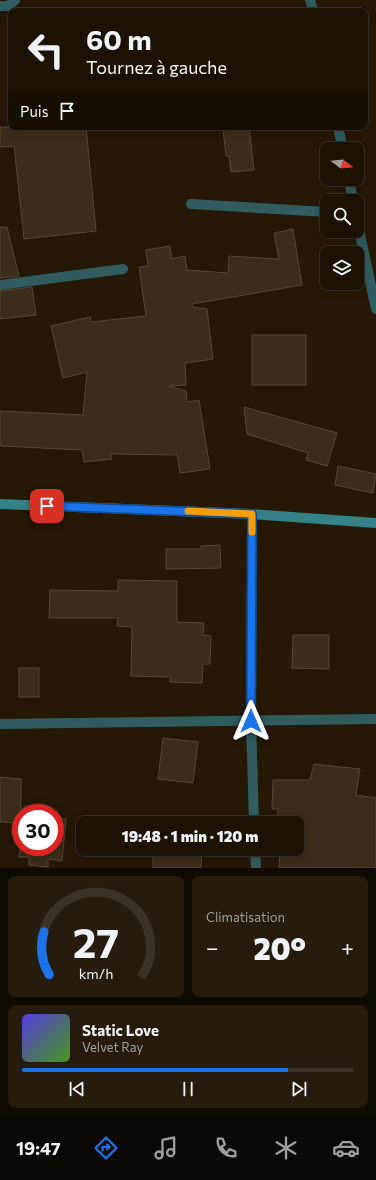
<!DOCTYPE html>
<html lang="fr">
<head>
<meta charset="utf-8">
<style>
	body { margin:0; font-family:Commissioner,sans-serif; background:#251b0e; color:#f1f3f6; height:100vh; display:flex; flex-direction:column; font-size:15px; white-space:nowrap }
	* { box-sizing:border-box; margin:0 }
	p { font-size:13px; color:#a09e9a }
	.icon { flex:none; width:22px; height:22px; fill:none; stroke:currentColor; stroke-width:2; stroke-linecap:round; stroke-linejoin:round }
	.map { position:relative; height:868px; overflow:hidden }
	.details { display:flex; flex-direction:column; gap:8px; padding:8px; background:#0f0a02; flex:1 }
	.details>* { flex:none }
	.banner { position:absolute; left:8px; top:8px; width:360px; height:122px; border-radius:8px; box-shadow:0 2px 10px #0003,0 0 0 1px #3a3226; background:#1c1204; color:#f1f3f6; overflow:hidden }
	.needle { width:26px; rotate:106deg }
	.buttons { position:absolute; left:320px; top:142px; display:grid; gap:8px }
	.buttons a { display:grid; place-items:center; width:44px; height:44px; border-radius:8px; background:#1c1204; box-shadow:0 2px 10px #0003,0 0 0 1px #3a3226; font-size:20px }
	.speed { position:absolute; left:12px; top:804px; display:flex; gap:8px; font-size:20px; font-weight:700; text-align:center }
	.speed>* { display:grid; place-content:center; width:52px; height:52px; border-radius:50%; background:#1c1204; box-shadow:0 2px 10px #0003,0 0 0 1px #3a3226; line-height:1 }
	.speed .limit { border:6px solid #d22; background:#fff; color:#111 }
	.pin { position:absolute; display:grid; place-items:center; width:34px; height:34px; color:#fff; margin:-17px; border-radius:8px; box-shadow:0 2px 6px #0006 }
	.me { position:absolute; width:44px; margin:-22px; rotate:0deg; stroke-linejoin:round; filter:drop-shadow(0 0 3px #0008) }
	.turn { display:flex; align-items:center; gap:14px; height:84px; padding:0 12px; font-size:18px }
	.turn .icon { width:52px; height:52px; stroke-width:2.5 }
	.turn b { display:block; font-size:28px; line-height:34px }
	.then { display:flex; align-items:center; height:38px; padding:0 12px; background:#0003; gap:8px; font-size:15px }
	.big { font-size:30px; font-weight:800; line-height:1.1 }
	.details .card { flex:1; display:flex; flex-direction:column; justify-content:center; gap:6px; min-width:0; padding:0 14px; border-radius:8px; background:#251b0e }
	.details .dial { align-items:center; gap:0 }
	.dial svg { height:104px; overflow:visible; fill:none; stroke:#3a3226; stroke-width:7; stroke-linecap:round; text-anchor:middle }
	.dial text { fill:#f1f3f6; stroke:none }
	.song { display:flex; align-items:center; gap:12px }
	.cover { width:48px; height:48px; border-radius:6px; background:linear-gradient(135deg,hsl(250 70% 55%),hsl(100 70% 35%)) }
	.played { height:4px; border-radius:2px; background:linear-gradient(90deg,#1a73e8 80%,#3a3226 80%) }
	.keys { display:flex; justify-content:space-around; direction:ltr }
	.heat { display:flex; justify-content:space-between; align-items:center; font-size:22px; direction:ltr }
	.details .tiles { flex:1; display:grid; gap:8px; grid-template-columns:1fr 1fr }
	.card:last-child { grid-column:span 2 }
	.trip { position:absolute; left:76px; top:816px; width:228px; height:40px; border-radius:8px; background:#1c1204; box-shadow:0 2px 10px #0003,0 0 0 1px #3a3226; font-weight:800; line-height:40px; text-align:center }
	.tabs { display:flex; height:64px; justify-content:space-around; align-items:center; background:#0b0702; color:#a09e9a }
	.tabs .icon { width:28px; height:28px }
	.tabs .selected { color:#1a73e8 }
	.tabs b { font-size:18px; color:#f1f3f6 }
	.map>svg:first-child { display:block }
	.building { fill:#3a2d19; stroke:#564733 }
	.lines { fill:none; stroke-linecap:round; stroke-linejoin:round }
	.lane { stroke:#305c5f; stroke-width:10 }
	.street { stroke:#305c5f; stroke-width:10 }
	.secondary { stroke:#368186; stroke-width:10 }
	.route-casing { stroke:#114b97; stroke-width:10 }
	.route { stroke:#1a73e8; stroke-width:7 }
	.slow { stroke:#f59e0b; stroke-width:7 }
</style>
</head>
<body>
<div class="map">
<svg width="376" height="868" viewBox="0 0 376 868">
	<rect width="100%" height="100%" fill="#251805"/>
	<!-- building -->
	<g class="building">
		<polygon points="0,127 86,127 96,231 24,239 14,146 0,147"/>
		<polygon points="240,127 249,127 254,170 231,172 229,156 226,156 223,129"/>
		<polygon points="0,227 7,227 19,276 0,278"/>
		<polygon points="293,229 302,285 192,304 193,307 207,309 213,359 185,363 186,385 169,386 186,391 187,402 199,400 210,469 180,473 177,455 111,454 112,459 84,462 82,450 0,446 0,411 83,415 87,372 63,378 51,326 90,317 91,322 146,316 139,267 148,266 146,250 170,246 172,259 185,256 187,270 228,273 229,256 279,259 274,233"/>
		<polygon points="32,287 36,315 0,319 0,291"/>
		<rect x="252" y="335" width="54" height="50"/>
		<polygon points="244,407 337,433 327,466 306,460 308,453 247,434"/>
		<polygon points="338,466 376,474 373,493 335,485"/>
		<polygon points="220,545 221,568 166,569 166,549 201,549 201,546"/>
		<polygon points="118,580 177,581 177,622 204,623 203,635 211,636 210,664 203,664 202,683 170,682 171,677 131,676 132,627 117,626 118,618 49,618 50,590 118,591"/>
		<polygon points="293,635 329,635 329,669 292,668"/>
		<rect x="19" y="668" width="20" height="29"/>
		<polygon points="163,738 198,742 193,783 158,779"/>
		<polygon points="314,764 360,769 356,795 376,798 376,868 279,868 280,850 276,849 297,849 297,823 277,823 278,809 272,809 273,780 310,780"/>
		<polygon points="0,777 21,779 21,823 0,822"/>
		<polygon points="24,806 55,809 54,813 23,813"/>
		<polygon points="55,818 66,819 62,861 48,859 48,867 29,865 29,857 19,857 21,838 21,847 55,847"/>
		<polygon points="153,849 202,849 201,868 153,868"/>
	</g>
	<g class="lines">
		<!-- lane -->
		<g class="lane">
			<polyline points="191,204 327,212"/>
			<polyline points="0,285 123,269"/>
		</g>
		<!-- street -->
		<g class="street">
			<polyline points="310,0 313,11"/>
			<polyline points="0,6 8,6 15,0"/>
			<polyline points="338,127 343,149"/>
			<polyline points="349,179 353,201"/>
			<polyline points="357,220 376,309"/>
			<polyline points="252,514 251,721 254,823"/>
			<polyline points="0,724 376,719"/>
			<polyline points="255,849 256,868"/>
		</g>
		<!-- secondary -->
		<polyline class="secondary" points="0,504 252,514 376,523"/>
	</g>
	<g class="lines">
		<defs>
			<polyline id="route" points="47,506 252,514 251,721"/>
		</defs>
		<!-- route casing -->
		<use href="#route" class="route-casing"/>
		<!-- route -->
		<use href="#route" class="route"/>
		<!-- slow -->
		<polyline class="slow" points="188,511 252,514 252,532"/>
	</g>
</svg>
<div class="buttons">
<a><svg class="needle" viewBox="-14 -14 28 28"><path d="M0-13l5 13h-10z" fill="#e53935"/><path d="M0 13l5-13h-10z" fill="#a09e9a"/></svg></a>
<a><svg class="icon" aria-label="search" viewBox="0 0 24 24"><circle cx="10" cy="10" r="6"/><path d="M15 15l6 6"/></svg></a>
<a><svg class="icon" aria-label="layers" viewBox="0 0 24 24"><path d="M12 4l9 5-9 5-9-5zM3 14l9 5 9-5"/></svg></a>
</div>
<div class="speed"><div class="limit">30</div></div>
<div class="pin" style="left:47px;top:506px;background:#d93025"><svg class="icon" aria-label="arrive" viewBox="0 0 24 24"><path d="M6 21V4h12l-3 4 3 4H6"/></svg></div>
<svg class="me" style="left:251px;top:721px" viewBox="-20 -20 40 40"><path d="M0-17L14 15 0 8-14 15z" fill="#1a73e8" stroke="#fff" stroke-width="4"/></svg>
<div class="trip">19:48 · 1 min · 120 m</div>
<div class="banner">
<div class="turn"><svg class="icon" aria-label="left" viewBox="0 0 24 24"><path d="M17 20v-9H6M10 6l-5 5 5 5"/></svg><div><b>60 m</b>Tournez à gauche</div></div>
<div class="then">Puis<svg class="icon" aria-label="arrive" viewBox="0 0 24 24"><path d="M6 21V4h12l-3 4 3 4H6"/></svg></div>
</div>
</div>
<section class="details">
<div class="tiles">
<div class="card dial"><svg viewBox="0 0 100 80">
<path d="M14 69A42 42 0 1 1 86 69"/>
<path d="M14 69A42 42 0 0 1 10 36" stroke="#1a73e8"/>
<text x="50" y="56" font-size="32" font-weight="700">27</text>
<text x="50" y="72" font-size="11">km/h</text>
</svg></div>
<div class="card"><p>Climatisation</p>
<div class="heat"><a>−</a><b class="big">20°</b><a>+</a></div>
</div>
<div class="card">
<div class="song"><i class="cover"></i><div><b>Static Love</b><p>Velvet Ray</p></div></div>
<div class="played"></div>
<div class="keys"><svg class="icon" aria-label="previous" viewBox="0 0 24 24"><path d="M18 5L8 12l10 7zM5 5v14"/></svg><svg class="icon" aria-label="pause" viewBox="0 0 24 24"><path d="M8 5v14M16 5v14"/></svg><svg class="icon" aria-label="next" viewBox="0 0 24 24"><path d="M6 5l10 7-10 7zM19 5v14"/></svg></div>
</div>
</div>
</section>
<nav class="tabs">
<b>19:47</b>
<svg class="icon selected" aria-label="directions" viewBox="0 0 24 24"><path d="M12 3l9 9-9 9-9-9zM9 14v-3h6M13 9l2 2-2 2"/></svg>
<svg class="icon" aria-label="music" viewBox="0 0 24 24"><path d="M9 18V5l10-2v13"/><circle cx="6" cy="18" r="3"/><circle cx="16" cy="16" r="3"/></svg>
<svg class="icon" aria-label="phone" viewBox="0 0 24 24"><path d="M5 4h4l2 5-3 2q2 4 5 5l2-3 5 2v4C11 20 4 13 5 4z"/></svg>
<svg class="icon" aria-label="climate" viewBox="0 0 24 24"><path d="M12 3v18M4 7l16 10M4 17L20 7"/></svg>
<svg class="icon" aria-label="car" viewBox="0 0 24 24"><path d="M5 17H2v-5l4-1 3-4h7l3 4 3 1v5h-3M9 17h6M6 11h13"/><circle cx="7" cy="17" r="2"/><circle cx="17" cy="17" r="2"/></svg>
</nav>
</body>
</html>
